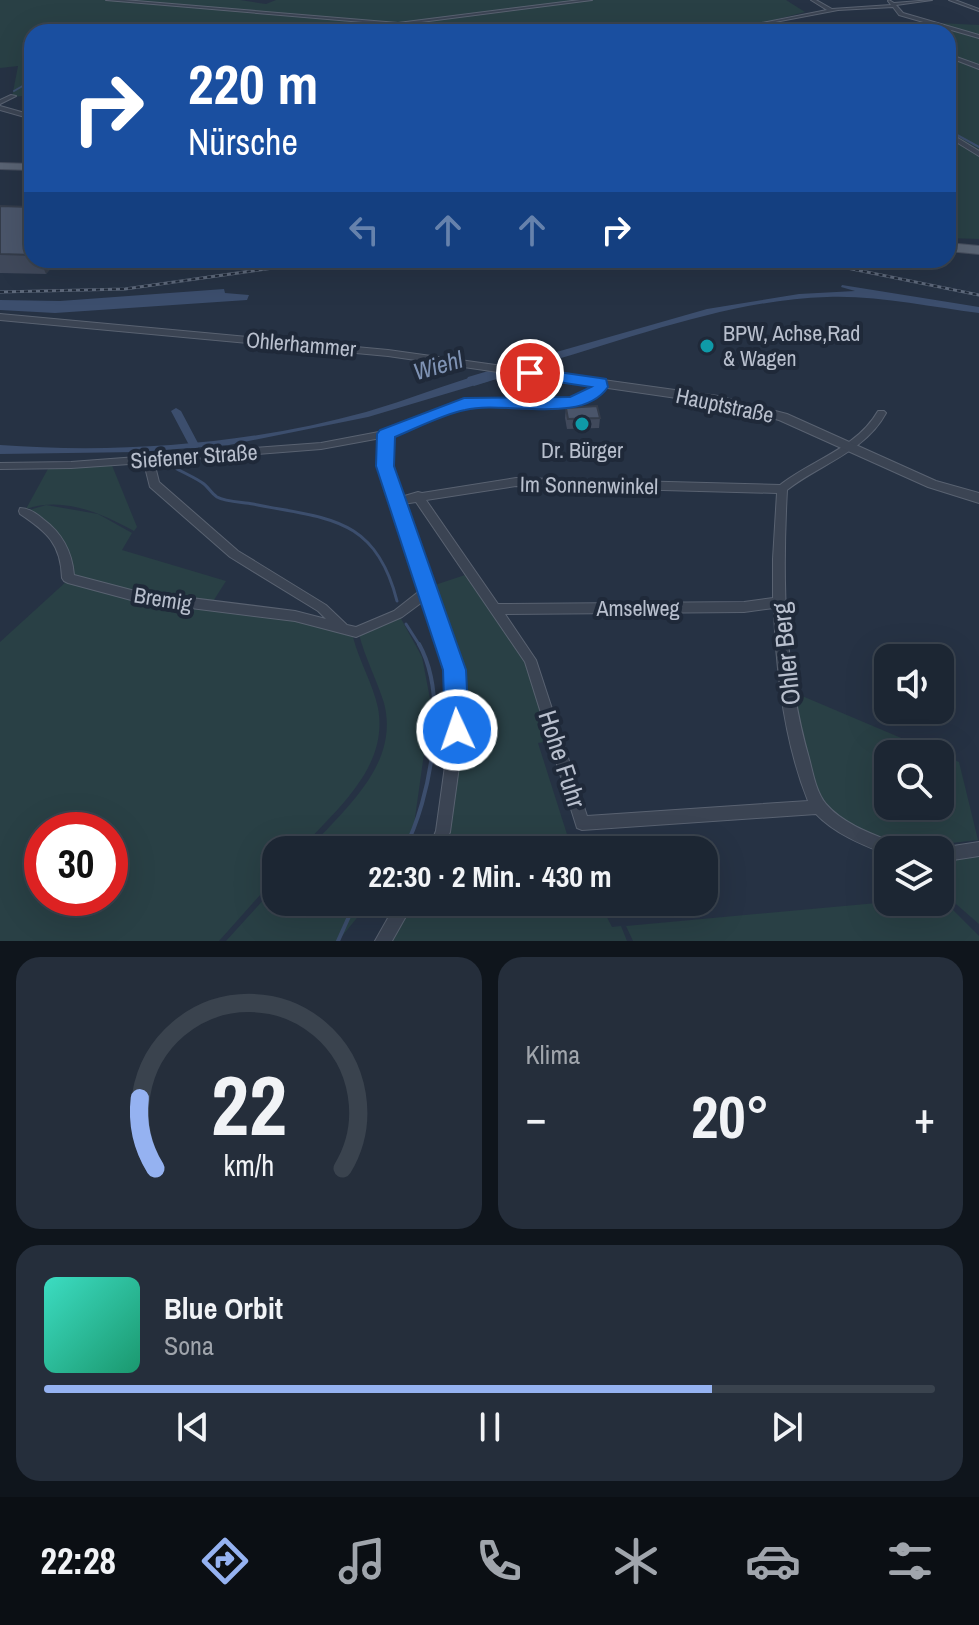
<!DOCTYPE html>
<html lang="de">
<head>
<meta charset="utf-8">
<style>
	body { margin:0; font-family:"Archivo Narrow",sans-serif; background:#252e3b; color:#f1f3f6; height:100vh; display:flex; flex-direction:column; font-size:30px; white-space:nowrap }
	* { box-sizing:border-box; margin:0 }
	p { font-size:26px; color:#a0a5ac }
	.icon { flex:none; width:44px; height:44px; fill:none; stroke:currentColor; stroke-width:2; stroke-linecap:round; stroke-linejoin:round }
	.map { position:relative; height:941px; overflow:hidden }
	.side { display:flex; flex-direction:column; gap:16px; padding:16px; background:#0f151c; flex:1 }
	.side>* { flex:none }
	.banner { position:absolute; left:24px; top:24px; width:932px; height:244px; border-radius:24px; box-shadow:0 8px 32px #0002,0 0 0 2px #3a434e; background:#1a4fa0; color:#fff; overflow:hidden }
	.buttons { position:absolute; left:874px; top:644px; display:grid; gap:16px }
	.buttons a { display:grid; place-items:center; width:80px; height:80px; border-radius:16px; background:#1c2633; box-shadow:0 8px 32px #0002,0 0 0 2px #3a434e; font-size:40px }
	.speed { position:absolute; left:24px; top:812px; display:flex; gap:16px; font-size:40px; font-weight:700; text-align:center }
	.speed>* { display:grid; place-content:center; width:104px; height:104px; border-radius:50%; background:#1c2633; box-shadow:0 8px 32px #0002,0 0 0 2px #3a434e; line-height:1 }
	.speed .limit { border:12px solid #d22; background:#fff; color:#111 }
	.pin { position:absolute; display:grid; place-items:center; width:68px; height:68px; color:#fff; margin:-34px; border:4px solid #fff; border-radius:50%; box-shadow:0 2px 8px #0007 }
	.me { position:absolute; width:88px; margin:-44px; rotate:357deg; stroke-linejoin:round; filter:drop-shadow(0 0 6px #0008) }
	.turn { display:flex; align-items:center; gap:28px; height:168px; padding:0 32px; font-size:36px }
	.turn .icon { width:104px; height:104px; stroke-width:2.5 }
	.turn b { display:block; font-size:56px; line-height:68px }
	.lanes { display:flex; align-items:center; height:76px; padding:0 32px; background:#0003; justify-content:center; gap:40px; direction:ltr }
	.lanes .off { opacity:.35 }
	.big { font-size:60px; font-weight:800; line-height:1.1 }
	.side .tile { flex:1; display:flex; flex-direction:column; justify-content:center; gap:12px; min-width:0; padding:0 28px; border-radius:24px; background:#252e3b }
	.side .dial { align-items:center; gap:0 }
	.dial svg { height:208px; overflow:visible; fill:none; stroke:#3a434e; stroke-width:7; stroke-linecap:round; text-anchor:middle }
	.dial text { fill:#f1f3f6; stroke:none }
	.song { display:flex; align-items:center; gap:24px }
	.cover { width:96px; height:96px; border-radius:12px; background:linear-gradient(135deg,hsl(170 70% 55%),hsl(160 70% 35%)) }
	.played { height:8px; border-radius:4px; background:linear-gradient(90deg,#95b2f1 75%,#3a434e 75%) }
	.keys { display:flex; justify-content:space-around; direction:ltr }
	.heat { display:flex; justify-content:space-between; align-items:center; font-size:44px; direction:ltr }
	.side .tiles { flex:1; display:grid; gap:16px; grid-template-columns:1fr 1fr }
	.tile:last-child { grid-column:span 2 }
	.trip { position:absolute; left:262px; top:836px; width:456px; height:80px; border-radius:24px; background:#1c2633; box-shadow:0 8px 32px #0002,0 0 0 2px #3a434e; font-weight:800; line-height:80px; text-align:center }
	.menu { display:flex; height:128px; justify-content:space-around; align-items:center; background:#0b0f14; color:#a0a5ac }
	.menu .icon { width:56px; height:56px }
	.menu .current { color:#95b2f1 }
	.menu b { font-size:36px; color:#f1f3f6 }
	.map>svg:first-child { display:block }
	.green { fill:#294045; fill-rule:evenodd }
	.water { fill:#3c4e6d }
	.lines { fill:none; stroke-linecap:round; stroke-linejoin:round }
	.stream-far2 { stroke:#3c4e6d; stroke-width:2 }
	.stream-far1 { stroke:#3c4e6d; stroke-width:3 }
	.stream { stroke:#3c4e6d; stroke-width:4 }
	.canal { fill:#3c4e6d; fill-rule:evenodd }
	.river { fill:#3c4e6d; fill-rule:evenodd }
	.minor-casing { stroke:#596271; stroke-width:2 }
	.tertiary-casing { stroke:#596271; stroke-width:2 }
	.primary-casing { stroke:#454d5d; stroke-width:2 }
	.minor { fill:#3b4453; fill-rule:evenodd }
	.tertiary { fill:#3b4453; fill-rule:evenodd }
	.primary { fill:#596373; fill-rule:evenodd }
	.rail-casing { stroke:#5d687a; stroke-width:3 }
	.rail { stroke:#1f2939; stroke-width:2; stroke-dasharray:4; stroke-linecap:butt }
	.wall { fill:#40495b }
	.shaded-wall { fill:#343c4a }
	.building { fill:#4a556a; stroke:#343c4a; stroke-width:2 }
	.route { fill:#1a73e8; stroke:#114b97; stroke-width:2 }
	.culture-dot { fill:#0f9aa8; stroke:#1f2939; stroke-width:3 }
	.labels { text-anchor:middle; stroke-width:8; stroke-linejoin:round; paint-order:stroke }
	.poi-label { font-size:22px; fill:#b8bfcd; stroke:#1f2939; text-anchor:start }
	.street-label { font-size:22px; fill:#b8bfcd; stroke:#1f2939 }
	.water-label { font-size:24px; font-style:italic; fill:#7f93b4; stroke:#1f2939 }
	.near-street-label { font-size:26px; fill:#b8bfcd; stroke:#1f2939 }
</style>
</head>
<body>
<div class="map">
<svg width="979" height="941" viewBox="0 0 979 941">
	<rect width="100%" height="100%" fill="#263244"/>
	<!-- green -->
	<g class="green">
		<polygon points="0,0 240,0 266,4 276,0 786,0 805,12 748,27 759,32 373,32 398,25 352,22 342,32 32,32 32,95 12,97 18,66 0,68"/>
		<polygon points="919,22 979,25 979,239 948,238 948,32 826,32 865,24"/>
		<path d="M111,463L137,527L134,531C101,513 63,496 26,509L49,467Z"/>
		<path d="M46,505L98,514L132,533L122,550L226,581L212,603L136,594L71,574C62,538 59,530 26,511Z"/>
		<polygon points="468,574 525,659 551,741 538,743 572,850 437,850 457,668 432,586"/>
		<path d="M68,580L293,618L353,637C359,661 373,684 378,708C389,768 336,809 300,850H276V877L219,941H0V642ZM42,830H110V898H42Z"/>
		<path d="M399,615L422,657L431,704L413,832L402,850H308C344,809 400,765 384,703C377,680 365,658 359,634Z"/>
		<path d="M795,693L939,754H888V806H940V754L959,762L978,840C923,847 868,850 827,806C810,787 799,719 795,693Z"/>
		<polygon points="979,852 979,924 940,890 940,858"/>
		<polygon points="276,886 276,902 370,902 338,941 226,941"/>
		<polygon points="940,897 979,936 979,941 633,941 626,926 888,902 940,902"/>
		<polygon points="408,902 599,902 612,927 621,926 627,941 387,941"/>
	</g>
	<!-- water -->
	<g class="water">
		<path d="M842,285L979,307V313C930,307 877,295 827,297C727,300 627,340 531,367L511,365L707,309L799,294L855,291L841,287Z"/>
		<polygon points="224,289 225,293 249,295 247,300 55,313 0,310 0,300 60,301"/>
		<path d="M488,372L509,375L368,417L229,445L138,452L0,454V445C120,454 250,444 366,412C407,400 447,384 488,372Z"/>
	</g>
	<g class="lines">
		<!-- stream-far2 -->
		<g class="stream-far2">
			<polyline points="14,91 26,84"/>
			<polyline points="948,130 979,147"/>
		</g>
		<!-- stream-far1 -->
		<g class="stream-far1">
			<path d="M177,469C186,474 196,478 204,484C208,487 212,494 217,497C226,502 243,502 253,504C326,519 375,515 397,601"/>
			<polyline points="406,624 420,646"/>
		</g>
		<!-- stream -->
		<g class="stream">
			<path d="M404,850C431,798 449,698 419,644"/>
			<polyline points="338,941 351,912 368,902"/>
		</g>
		<!-- canal -->
		<polygon class="canal" points="176,408 181,411 199,445 198,448 190,448 189,445 171,411"/>
		<!-- river -->
		<polygon class="river" points="545,354 551,356 553,359 551,362 474,386 466,381 468,377"/>
		<defs>
			<g id="minor">
				<polygon points="106,0 124,0 398,23 580,0 592,0 398,25"/>
				<polygon points="811,0 816,0 832,9 891,5 888,1 889,0 894,3 932,0 896,5 903,13 979,35 979,38 899,15 893,7 838,10 744,28 742,27 827,10"/>
				<polygon points="949,0 955,0 979,9 979,11"/>
				<polygon points="948,54 979,65 979,69 948,57"/>
				<polygon points="11,95 16,96 0,104 0,100"/>
				<polygon points="0,106 32,115 32,119 0,110"/>
				<polygon points="948,132 979,151 979,156 948,137"/>
				<path d="M600,380L604,383L596,397L571,405L465,407L391,436L390,466L401,497L418,492L422,493L516,478L780,485C812,460 857,448 878,411H884L886,413C865,452 820,464 787,490C782,581 784,670 809,758C813,773 816,792 826,804C844,825 875,835 900,845L902,850H888V855C863,845 835,834 816,814L582,830L577,828L525,662L416,502L403,504L432,586L435,590L434,592L461,670L464,730L450,832L442,850H428L436,831L450,730L449,670L425,600L402,617L356,637L295,621L135,601L68,583L64,581L62,578C61,544 47,532 20,514L19,511L20,508C29,508 36,513 43,519C62,533 72,551 74,575L135,591L295,611L326,619L318,611L230,557L150,487L144,463L71,468L0,469V463L71,462L321,443L384,431L464,401L570,399L590,393L597,381ZM381,438L380,466L422,589L394,611L356,627L347,625L326,605L238,551L159,482L154,462L321,449ZM516,486L777,493L773,559V598L744,602L498,604L426,500ZM774,608C776,671 784,741 808,801L587,816L536,660L505,614L744,612Z"/>
				<polygon points="979,842 979,856 940,862 940,850 935,850 940,848"/>
				<polygon points="397,902 414,902 392,941 375,941"/>
			</g>
			<polygon id="tertiary" points="0,314 388,350 718,396 787,414 936,481 979,493 979,503 928,487 779,420 718,404 388,356 0,320"/>
			<g id="primary">
				<polygon points="0,163 32,164 32,170 0,169"/>
				<polygon points="948,243 979,246 979,254 948,251"/>
			</g>
		</defs>
		<!-- minor casing -->
		<use href="#minor" class="minor-casing"/>
		<!-- tertiary casing -->
		<use href="#tertiary" class="tertiary-casing"/>
		<!-- primary casing -->
		<use href="#primary" class="primary-casing"/>
		<!-- minor -->
		<use href="#minor" class="minor"/>
		<!-- tertiary -->
		<use href="#tertiary" class="tertiary"/>
		<!-- primary -->
		<use href="#primary" class="primary"/>
		<defs>
			<g id="rail">
				<polyline points="808,260 979,295"/>
				<polyline points="0,292 125,289 329,260"/>
			</g>
		</defs>
		<!-- rail casing -->
		<use href="#rail" class="rail-casing"/>
		<!-- rail -->
		<use href="#rail" class="rail"/>
	</g>
	<!-- wall -->
	<g class="wall">
		<polygon points="0,206 32,207 32,260 58,260 46,274 0,273"/>
		<polygon points="566,408 600,418 599,428 567,429 565,418"/>
	</g>
	<!-- shaded-wall -->
	<polygon class="shaded-wall" points="40,260 58,260 46,274"/>
	<!-- building -->
	<g class="building">
		<polygon points="0,206 32,207 32,255 0,254"/>
		<polygon points="597,406 600,418 568,419 566,408"/>
	</g>
	<!-- route -->
	<path class="route" d="M530,368L600,378L606,379L608,387C581,426 505,400 465,410C441,415 417,428 395,437L394,466L466,670L469,730L466,737L457,741L449,737L445,730L443,670L376,466L377,434L380,430L464,398L570,397L591,387L525,377V369Z"/>
	<!-- markers -->
	<g class="culture-dot">
		<circle cx="707" cy="346" r="8"/>
		<circle cx="582" cy="424" r="8"/>
	</g>
	<g class="labels">
		<!-- poi labels -->
		<g class="poi-label">
			<text x="723" y="341">BPW, Achse,Rad<tspan x="723" dy="25">&amp; Wagen</tspan></text>
			<text x="582" y="458" text-anchor="middle">Dr. Bürger</text>
		</g>
		<!-- street labels -->
		<g class="street-label">
			<text transform="translate(301 344) rotate(5)" y="8">Ohlerhammer</text>
			<text transform="translate(725 405) rotate(12)" y="8">Hauptstraße</text>
			<text transform="translate(194 456) rotate(-4)" y="8">Siefener Straße</text>
			<text transform="translate(589 485) rotate(1)" y="8">Im Sonnenwinkel</text>
			<text transform="translate(163 599) rotate(9)" y="8">Bremig</text>
			<text x="638" y="616">Amselweg</text>
		</g>
		<!-- water labels -->
		<g class="water-label">
			<text transform="translate(438 366) rotate(-16)" y="8">Wiehl</text>
		</g>
		<!-- near-street labels -->
		<g class="near-street-label">
			<text transform="translate(786 654) rotate(-96)" y="9">Ohler Berg</text>
			<text transform="translate(562 759) rotate(72)" y="9">Hohe Fuhr</text>
		</g>
	</g>
</svg>
<div class="buttons">
<a><svg class="icon" aria-label="sound" viewBox="0 0 24 24"><path d="M4 9h4l5-4v14l-5-4H4zM17 9q2 3 0 6"/></svg></a>
<a><svg class="icon" aria-label="search" viewBox="0 0 24 24"><circle cx="10" cy="10" r="6"/><path d="M15 15l6 6"/></svg></a>
<a><svg class="icon" aria-label="layers" viewBox="0 0 24 24"><path d="M12 4l9 5-9 5-9-5zM3 14l9 5 9-5"/></svg></a>
</div>
<div class="speed"><div class="limit">30</div></div>
<div class="pin" style="left:530px;top:373px;background:#d93025"><svg class="icon" aria-label="arrive" viewBox="0 0 24 24"><path d="M6 21V4h12l-3 4 3 4H6"/></svg></div>
<svg class="me" style="left:457px;top:730px" viewBox="-20 -20 40 40"><circle r="17" fill="#1a73e8" stroke="#fff" stroke-width="3"/><path d="M0-11L8 9 0 5-8 9z" fill="#fff"/></svg>
<div class="trip">22:30 · 2 Min. · 430 m</div>
<div class="banner">
<div class="turn"><svg class="icon" aria-label="right" viewBox="0 0 24 24"><path d="M7 20v-9h11M14 6l5 5-5 5"/></svg><div><b>220 m</b>Nürsche</div></div>
<div class="lanes"><svg class="icon off" aria-label="left" viewBox="0 0 24 24"><path d="M17 20v-9H6M10 6l-5 5 5 5"/></svg><svg class="icon off" aria-label="ahead" viewBox="0 0 24 24"><path d="M12 20V5M6 11l6-6 6 6"/></svg><svg class="icon off" aria-label="ahead" viewBox="0 0 24 24"><path d="M12 20V5M6 11l6-6 6 6"/></svg><svg class="icon" aria-label="right" viewBox="0 0 24 24"><path d="M7 20v-9h11M14 6l5 5-5 5"/></svg></div>
</div>
</div>
<section class="side">
<div class="tiles">
<div class="tile dial"><svg viewBox="0 0 100 80">
<path d="M14 69A42 42 0 1 1 86 69"/>
<path d="M14 69A42 42 0 0 1 8 42" stroke="#95b2f1"/>
<text x="50" y="56" font-size="32" font-weight="700">22</text>
<text x="50" y="72" font-size="11">km/h</text>
</svg></div>
<div class="tile"><p>Klima</p>
<div class="heat"><a>−</a><b class="big">20°</b><a>+</a></div>
</div>
<div class="tile">
<div class="song"><i class="cover"></i><div><b>Blue Orbit</b><p>Sona</p></div></div>
<div class="played"></div>
<div class="keys"><svg class="icon" aria-label="previous" viewBox="0 0 24 24"><path d="M18 5L8 12l10 7zM5 5v14"/></svg><svg class="icon" aria-label="pause" viewBox="0 0 24 24"><path d="M8 5v14M16 5v14"/></svg><svg class="icon" aria-label="next" viewBox="0 0 24 24"><path d="M6 5l10 7-10 7zM19 5v14"/></svg></div>
</div>
</div>
</section>
<nav class="menu">
<b>22:28</b>
<svg class="icon current" aria-label="directions" viewBox="0 0 24 24"><path d="M12 3l9 9-9 9-9-9zM9 14v-3h6M13 9l2 2-2 2"/></svg>
<svg class="icon" aria-label="music" viewBox="0 0 24 24"><path d="M9 18V5l10-2v13"/><circle cx="6" cy="18" r="3"/><circle cx="16" cy="16" r="3"/></svg>
<svg class="icon" aria-label="phone" viewBox="0 0 24 24"><path d="M5 4h4l2 5-3 2q2 4 5 5l2-3 5 2v4C11 20 4 13 5 4z"/></svg>
<svg class="icon" aria-label="climate" viewBox="0 0 24 24"><path d="M12 3v18M4 7l16 10M4 17L20 7"/></svg>
<svg class="icon" aria-label="car" viewBox="0 0 24 24"><path d="M5 17H2v-5l4-1 3-4h7l3 4 3 1v5h-3M9 17h6M6 11h13"/><circle cx="7" cy="17" r="2"/><circle cx="17" cy="17" r="2"/></svg>
<svg class="icon" aria-label="filters" viewBox="0 0 24 24"><path d="M4 7h16M4 17h16"/><circle cx="9" cy="7" r="2"/><circle cx="15" cy="17" r="2"/></svg>
</nav>
</body>
</html>
